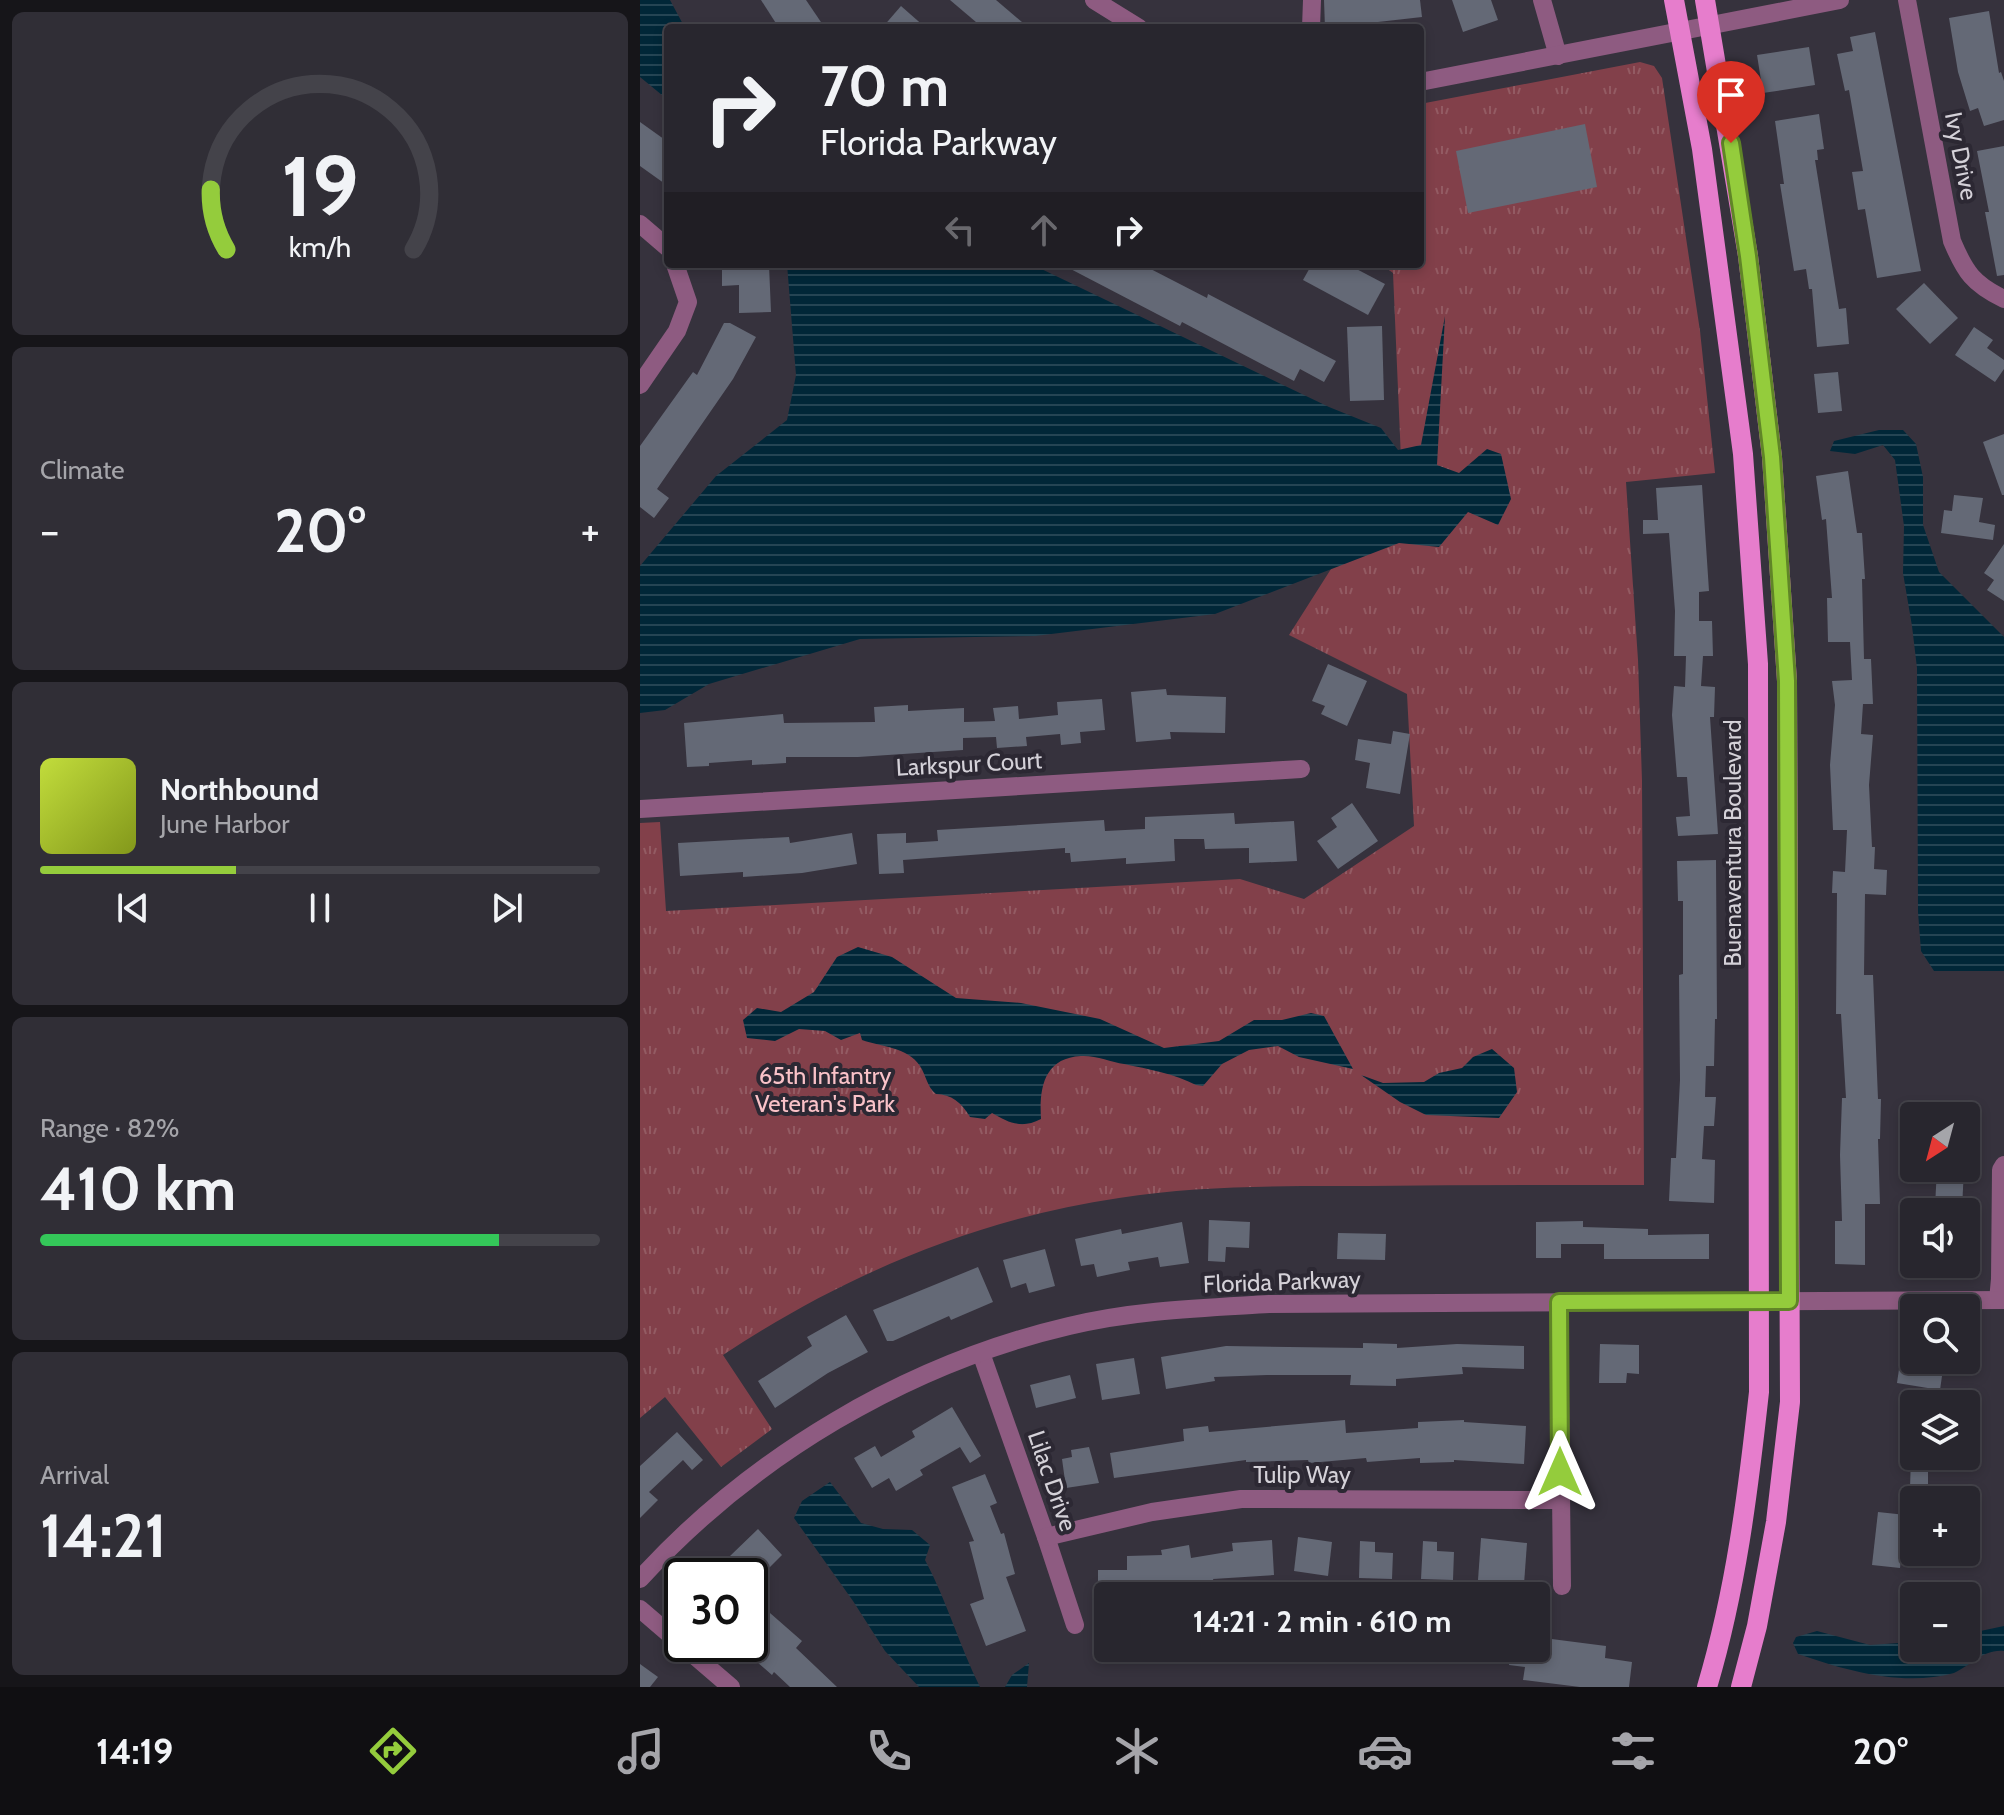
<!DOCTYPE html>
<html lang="en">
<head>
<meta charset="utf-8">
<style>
	body { margin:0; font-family:Cabin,sans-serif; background:#302e36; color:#f1f3f6; height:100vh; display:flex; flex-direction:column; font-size:30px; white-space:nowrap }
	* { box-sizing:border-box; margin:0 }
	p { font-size:26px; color:#a5a5aa }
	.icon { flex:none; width:44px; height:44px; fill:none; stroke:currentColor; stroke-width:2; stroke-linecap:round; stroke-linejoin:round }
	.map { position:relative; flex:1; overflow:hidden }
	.details { display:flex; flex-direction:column; gap:12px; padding:12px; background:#161519; width:640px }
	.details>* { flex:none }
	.top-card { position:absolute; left:24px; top:24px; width:760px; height:244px; border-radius:8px; box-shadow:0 4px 12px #0003,0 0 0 2px #44434a; background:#28262e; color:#f1f3f6; overflow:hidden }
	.needle { width:52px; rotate:216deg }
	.fabs { position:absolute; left:1260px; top:1102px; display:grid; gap:16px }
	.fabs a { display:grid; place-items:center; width:80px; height:80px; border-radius:8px; background:#28262e; box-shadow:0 4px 12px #0003,0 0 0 2px #44434a; font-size:40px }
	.speed { position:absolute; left:24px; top:1558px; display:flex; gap:16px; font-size:40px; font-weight:700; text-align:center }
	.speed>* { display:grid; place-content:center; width:104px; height:104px; border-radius:50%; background:#28262e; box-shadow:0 4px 12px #0003,0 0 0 2px #44434a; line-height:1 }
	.speed .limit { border:4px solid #111; border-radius:12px; background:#fff; color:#111 }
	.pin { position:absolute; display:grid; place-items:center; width:68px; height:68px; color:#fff; margin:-82px -34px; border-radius:50% 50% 50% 0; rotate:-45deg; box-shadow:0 0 8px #0007 }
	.pin .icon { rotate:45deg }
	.me { position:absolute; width:88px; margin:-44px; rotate:0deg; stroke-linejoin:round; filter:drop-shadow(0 0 6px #0008) }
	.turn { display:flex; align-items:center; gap:28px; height:168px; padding:0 24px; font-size:36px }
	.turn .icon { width:104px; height:104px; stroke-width:2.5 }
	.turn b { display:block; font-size:56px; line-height:68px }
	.lanes { display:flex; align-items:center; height:76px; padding:0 24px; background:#0003; justify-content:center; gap:40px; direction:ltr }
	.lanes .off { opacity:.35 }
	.big { font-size:60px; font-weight:800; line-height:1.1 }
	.details .card { flex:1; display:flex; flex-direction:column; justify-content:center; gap:12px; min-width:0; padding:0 28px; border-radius:12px; background:#302e36 }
	.details .dial { align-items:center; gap:0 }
	.dial svg { height:208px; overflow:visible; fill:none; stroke:#44434a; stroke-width:7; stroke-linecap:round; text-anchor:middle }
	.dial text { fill:#f1f3f6; stroke:none }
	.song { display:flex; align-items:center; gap:24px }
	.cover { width:96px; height:96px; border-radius:12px; background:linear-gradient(135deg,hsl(70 70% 55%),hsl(70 70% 35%)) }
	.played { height:8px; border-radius:4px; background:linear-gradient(90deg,#94cc3c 35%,#44434a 35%) }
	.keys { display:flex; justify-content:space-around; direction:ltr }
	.heat { display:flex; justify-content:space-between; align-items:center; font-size:44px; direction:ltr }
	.charge { height:12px; border-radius:6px; background:linear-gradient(90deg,#34c759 82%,#44434a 0) }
	.trip { position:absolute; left:454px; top:1582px; width:456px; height:80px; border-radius:8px; background:#28262e; box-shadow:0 4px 12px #0003,0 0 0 2px #44434a; font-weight:800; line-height:80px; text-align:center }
	.dock { display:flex; height:128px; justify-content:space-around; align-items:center; background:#100f12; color:#a5a5aa }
	.dock .icon { width:56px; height:56px }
	.dock .current { color:#94cc3c }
	.dock b { font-size:36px; color:#f1f3f6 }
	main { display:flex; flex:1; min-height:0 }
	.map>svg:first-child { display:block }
	.park { fill:url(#park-tufts) }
	.water { fill:url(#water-rules) }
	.building { fill:#646976 }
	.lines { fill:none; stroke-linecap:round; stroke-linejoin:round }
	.minor { stroke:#8e5b81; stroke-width:18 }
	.major { stroke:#e67dcc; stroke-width:20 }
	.route-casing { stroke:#608527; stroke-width:20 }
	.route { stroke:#94cc3c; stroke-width:14 }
	.labels { text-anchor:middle; stroke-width:8; stroke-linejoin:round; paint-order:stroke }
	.street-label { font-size:24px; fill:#d4d1d8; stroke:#2c2833 }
	.park-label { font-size:24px; fill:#fac2c8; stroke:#2c2833 }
</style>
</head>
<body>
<main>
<section class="details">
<div class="card dial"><svg viewBox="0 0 100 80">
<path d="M14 69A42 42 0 1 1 86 69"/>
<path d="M14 69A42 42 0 0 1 8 46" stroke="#94cc3c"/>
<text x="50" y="56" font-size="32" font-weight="700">19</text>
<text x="50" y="72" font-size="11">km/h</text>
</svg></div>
<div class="card"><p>Climate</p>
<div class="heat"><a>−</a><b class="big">20°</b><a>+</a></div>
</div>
<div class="card">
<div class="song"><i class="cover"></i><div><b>Northbound</b><p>June Harbor</p></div></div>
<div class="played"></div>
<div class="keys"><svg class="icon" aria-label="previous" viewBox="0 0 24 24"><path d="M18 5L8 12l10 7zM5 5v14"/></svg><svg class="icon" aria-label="pause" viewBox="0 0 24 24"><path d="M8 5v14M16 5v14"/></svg><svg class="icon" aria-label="next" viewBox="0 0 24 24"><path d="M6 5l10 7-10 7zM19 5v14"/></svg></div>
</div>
<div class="card"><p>Range · 82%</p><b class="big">410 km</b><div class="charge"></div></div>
<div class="card"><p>Arrival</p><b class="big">14:21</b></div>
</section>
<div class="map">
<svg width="1364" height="1687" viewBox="0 0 1364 1687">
	<defs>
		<pattern id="park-tufts" width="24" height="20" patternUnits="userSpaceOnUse" patternTransform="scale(2)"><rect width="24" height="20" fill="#82404a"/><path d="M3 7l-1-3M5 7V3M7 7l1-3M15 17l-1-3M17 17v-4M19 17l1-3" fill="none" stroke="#935b63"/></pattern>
		<pattern id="water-rules" width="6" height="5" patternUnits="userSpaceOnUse" patternTransform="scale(2)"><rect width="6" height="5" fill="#012738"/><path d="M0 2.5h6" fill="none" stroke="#254554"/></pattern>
	</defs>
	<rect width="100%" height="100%" fill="#36323d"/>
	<!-- park -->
	<path class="park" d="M1000,62L1014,66L1022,78L1060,331L1075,473L986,482L998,660L1002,781L1004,1185C911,1185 819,1185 726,1186C643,1186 561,1185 479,1198C336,1219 202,1276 83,1355L132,1429L81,1467L25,1397L0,1418V823L20,822L26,911L600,879L664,899L774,826L767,694L649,635L761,459L753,273L741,264H780V104Z"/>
	<!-- water -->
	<g class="water">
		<polygon points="0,0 30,0 45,28 28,28 28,100 0,77"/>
		<polygon points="147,264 391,264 689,407 741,428 758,450 781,445 805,316 797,465 819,473 847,449 861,454 871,499 858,525 828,512 799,547 759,543 575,614 395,636 220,639 69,684 25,710 0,713 0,566 76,476 147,420 156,375"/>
		<polygon points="1239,430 1263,430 1276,444 1283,477 1283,525 1299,572 1364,637 1364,971 1294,971 1281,951 1278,912 1277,668 1272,626 1263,573 1264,526 1255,460 1243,445 1215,454 1190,451 1194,441"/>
		<path d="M218,947L252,957L316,998L381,1003L460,1019L524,1048L579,1041L614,1020H642L671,1013L684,1016L713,1069L659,1057L638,1046L609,1050L582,1064L563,1086L556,1085C535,1074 508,1069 484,1064C471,1062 455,1055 441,1056C404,1058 399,1088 401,1119C382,1129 369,1123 352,1113L345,1119L330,1117C322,1103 311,1094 296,1094C287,1087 286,1075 280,1066C268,1047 241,1047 222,1040L220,1033L201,1040L185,1031L159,1029L135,1041L107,1038L103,1020L117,1008L141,1012L174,992L197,957Z"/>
		<polygon points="852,1049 874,1068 877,1092 859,1118 786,1115 760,1102 721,1075 743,1083 784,1082 799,1073 822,1068 833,1057"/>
		<path d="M190,1482L221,1523L243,1529L272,1530L290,1545L285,1560C307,1601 319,1645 340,1687H279L245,1651L213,1601L154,1518L162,1501Z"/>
		<path d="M1364,1626V1651C1343,1649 1332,1665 1314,1673C1264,1687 1207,1671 1158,1654L1153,1643L1156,1637L1177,1631L1230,1645L1274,1642V1648H1326V1634Z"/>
		<polygon points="389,1663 387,1687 365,1687 372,1675"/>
	</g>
	<!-- building -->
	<g class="building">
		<polygon points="121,0 166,0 185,28 139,28"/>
		<polygon points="310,0 356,0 389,28 343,28"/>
		<polygon points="684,0 780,0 782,17 685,28"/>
		<polygon points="812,0 851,0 858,20 823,32"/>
		<polygon points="261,6 286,28 242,28"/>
		<polygon points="1349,11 1359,73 1361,72 1364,81 1364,120 1344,126 1338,108 1330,111 1318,72 1309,18"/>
		<polygon points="1235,32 1281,271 1237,278 1225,209 1218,210 1212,172 1223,171 1209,90 1205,91 1197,54 1213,51 1210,37"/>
		<polygon points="1169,47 1175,85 1123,93 1117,55"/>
		<polygon points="1179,114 1184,149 1177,150 1178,160 1175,160 1199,309 1206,308 1209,344 1177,347 1172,289 1169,289 1166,269 1154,271 1140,184 1144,184 1135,121"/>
		<polygon points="0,122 28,142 28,186 0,166"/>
		<polygon points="945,124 957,187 828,213 816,151"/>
		<polygon points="1364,146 1364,275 1357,276 1345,212 1349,212 1337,151"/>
		<polygon points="421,264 501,264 567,298 568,294 696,361 684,382 660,369 654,381 542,322 540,326"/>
		<polygon points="672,264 707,264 745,284 728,315 663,280"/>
		<polygon points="129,265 131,312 99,313 99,285 82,286 82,269"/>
		<polygon points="1284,283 1318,318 1290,344 1256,309"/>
		<polygon points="84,323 90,323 116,337 93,379 17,489 29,498 14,518 0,507 0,446 53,372 57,375"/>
		<polygon points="742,326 744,400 710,401 707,327"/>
		<polygon points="1334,327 1353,340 1347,348 1364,360 1364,369 1355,382 1315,355"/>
		<polygon points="1198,372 1202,411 1178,413 1174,374"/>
		<polygon points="1364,434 1364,495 1362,495 1343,442"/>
		<polygon points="1208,471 1217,533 1222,533 1225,579 1222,579 1224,659 1231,659 1233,704 1223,704 1221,734 1233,735 1229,785 1232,847 1235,847 1234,869 1247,870 1246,895 1225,894 1224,975 1233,975 1238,1099 1241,1099 1240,1139 1238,1139 1240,1204 1225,1204 1225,1265 1195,1264 1195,1221 1202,1221 1200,1155 1202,1098 1206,1098 1201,1014 1196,1014 1197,893 1192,893 1193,871 1205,872 1207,830 1193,830 1190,765 1195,705 1192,681 1212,680 1210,642 1188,642 1187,598 1192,598 1186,519 1182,520 1176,476"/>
		<polygon points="1062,485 1069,591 1059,592 1059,621 1072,621 1073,656 1063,656 1061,686 1075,687 1074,717 1070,717 1078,834 1038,836 1036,817 1050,816 1047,777 1037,777 1032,715 1034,686 1045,687 1046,656 1034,656 1035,611 1029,533 1003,534 1003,520 1018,520 1016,488"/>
		<polygon points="1314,495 1343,498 1339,522 1355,525 1353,540 1301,533 1304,510 1312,511"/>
		<polygon points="1364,544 1364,601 1347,590 1354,580 1344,573"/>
		<polygon points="688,664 727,681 707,726 681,714 685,706 672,701"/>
		<polygon points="526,689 527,695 586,697 585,733 530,732 531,739 496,742 491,692"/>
		<polygon points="462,699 465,730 440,732 441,743 421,745 420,734 386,737 387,746 357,748 356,737 323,738 323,750 218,757 146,757 146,763 112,765 112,760 69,763 69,766 47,767 44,723 143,714 144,723 235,722 234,707 268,705 268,711 324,708 324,722 355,721 353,708 378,706 379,719 418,715 417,702"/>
		<polygon points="753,731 770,734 760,794 726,788 730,763 715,760 718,739 751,744"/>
		<polygon points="712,803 738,841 698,869 677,841 697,827 691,818"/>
		<polygon points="594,813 595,824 654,821 657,861 609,863 609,848 565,849 564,839 534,839 535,861 486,864 486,858 431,862 430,853 425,853 425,848 263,860 264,873 239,874 237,834 266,833 266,843 298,841 297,830 464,820 465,831 505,829 505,817"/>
		<polygon points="212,833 217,864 162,873 103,877 103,872 40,876 38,843 149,837 150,843"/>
		<polygon points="1076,860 1077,1019 1075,1019 1074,1066 1066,1066 1065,1097 1076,1097 1074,1126 1064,1126 1062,1159 1075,1160 1074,1203 1029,1201 1031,1158 1036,1158 1040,1080 1039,975 1043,974 1043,901 1038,901 1037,861"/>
		<polygon points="1326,1106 1342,1113 1326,1149"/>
		<polygon points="1297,1168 1324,1168 1322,1209 1295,1207"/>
		<polygon points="569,1220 610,1222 609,1248 586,1247 585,1262 568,1261"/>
		<polygon points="943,1221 943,1227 1008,1229 1008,1235 1069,1234 1069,1259 964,1259 964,1244 921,1244 921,1258 896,1258 896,1222"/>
		<polygon points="542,1222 549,1263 520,1267 518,1257 488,1262 490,1270 457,1277 454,1264 441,1266 435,1239 481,1229 482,1234"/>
		<polygon points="698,1233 746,1234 745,1260 697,1259"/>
		<polygon points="405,1249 415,1286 389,1293 386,1283 371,1288 363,1260"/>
		<polygon points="338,1267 353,1302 311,1320 309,1316 253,1341 247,1341 233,1310"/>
		<polygon points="206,1315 228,1352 188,1373 135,1408 118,1381 172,1346 167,1337"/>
		<polygon points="723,1343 757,1344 757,1348 817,1344 884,1346 884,1369 822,1367 823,1374 756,1379 756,1386 710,1385 711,1375 627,1375 574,1377 575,1381 526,1389 521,1357 586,1346 723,1348"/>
		<polygon points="960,1344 999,1345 999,1374 987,1373 986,1383 959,1383"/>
		<polygon points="494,1358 500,1394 462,1400 456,1364"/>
		<polygon points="1260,1362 1303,1369 1300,1390 1257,1383"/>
		<polygon points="430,1375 436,1398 396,1408 390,1385"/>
		<polygon points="312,1407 341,1456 330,1463 320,1447 280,1470 283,1475 256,1491 249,1478 232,1488 214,1458 235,1446 241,1457 275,1437 272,1431"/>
		<polygon points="705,1420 706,1433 778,1428 778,1422 824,1420 824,1422 886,1426 884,1464 814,1460 814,1462 780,1463 780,1458 727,1462 726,1458 669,1463 668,1460 606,1462 606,1460 474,1478 470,1453 544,1441 543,1429 568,1426 569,1432"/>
		<polygon points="37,1432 63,1460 52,1470 43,1460 9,1492 18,1500 0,1518 0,1466"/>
		<polygon points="449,1447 459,1483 426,1488 422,1459 432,1457 431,1450"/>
		<polygon points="1271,1456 1288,1456 1288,1489 1270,1488"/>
		<polygon points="345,1474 357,1503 350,1506 361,1534 364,1533 375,1574 366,1577 386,1631 346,1646 330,1604 344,1599 329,1542 334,1541 312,1487"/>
		<polygon points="1238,1512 1266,1515 1260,1568 1232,1565"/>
		<polygon points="118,1529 142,1555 115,1582 110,1576 69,1576 92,1558 90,1556"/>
		<polygon points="658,1537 692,1542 688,1576 654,1571"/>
		<polygon points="841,1538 887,1543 884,1584 838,1580"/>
		<polygon points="632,1540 634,1575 573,1579 574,1582 506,1593 458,1596 458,1570 487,1570 487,1556 522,1555 521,1550 549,1545 551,1558 593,1551 592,1543"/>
		<polygon points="720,1541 735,1542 735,1552 753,1553 752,1579 719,1578"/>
		<polygon points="783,1541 797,1542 797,1551 814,1552 813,1580 781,1579"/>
		<polygon points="121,1605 162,1641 156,1648 197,1687 150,1687 134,1672 132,1675 117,1662 124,1653 110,1641 110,1617"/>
		<polygon points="896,1637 966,1646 965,1658 992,1662 989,1687 940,1687 883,1680 885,1667 869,1665 871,1652 891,1654 891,1648 896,1648"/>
		<polygon points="0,1664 18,1677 10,1687 0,1687"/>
	</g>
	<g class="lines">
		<!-- minor -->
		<g class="minor">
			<polyline points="454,0 499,28"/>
			<polyline points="902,0 918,56"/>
			<path d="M1267,0L1312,241C1325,272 1333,284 1364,299"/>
			<polyline points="671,28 672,0"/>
			<polyline points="780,82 1200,0"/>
			<polyline points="0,224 28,248"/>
			<polyline points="0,385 37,331 48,302 35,264"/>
			<polyline points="0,809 661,769"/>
			<polyline points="1358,1300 1360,1279 1361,1170 1364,1165"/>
			<polyline points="919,1302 922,1586"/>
			<polyline points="341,1353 406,1537 435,1625"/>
			<polyline points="406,1537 512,1512 601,1499 920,1500"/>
			<path d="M0,1579C112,1456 267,1364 429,1326C495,1310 562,1308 629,1304L1364,1300"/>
			<polyline points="0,1609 91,1687"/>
		</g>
		<!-- major -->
		<g class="major">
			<path d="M1034,0L1062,149L1103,454L1118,664L1119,1392C1108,1492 1096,1590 1067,1687"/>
			<polyline points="1065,0 1108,256 1132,457 1147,681 1150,1402 1136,1522 1117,1626 1101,1687"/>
		</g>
	</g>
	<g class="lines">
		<defs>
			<polyline id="route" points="920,1472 919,1302 1149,1301 1147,681 1132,457 1108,256 1091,143"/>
		</defs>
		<!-- route casing -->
		<use href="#route" class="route-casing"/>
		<!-- route -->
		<use href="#route" class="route"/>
	</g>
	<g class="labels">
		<!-- street labels -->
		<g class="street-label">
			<text transform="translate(1321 156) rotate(79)" y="8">Ivy Drive</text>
			<text transform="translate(329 764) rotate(-3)" y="8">Larkspur Court</text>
			<text transform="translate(1093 843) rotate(-90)" y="8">Buenaventura Boulevard</text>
			<text transform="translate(642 1282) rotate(-2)" y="8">Florida Parkway</text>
			<text x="662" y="1483">Tulip Way</text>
			<text transform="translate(412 1481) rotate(71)" y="8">Lilac Drive</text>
		</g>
		<!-- park labels -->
		<g class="park-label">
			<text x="185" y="1084">65th Infantry<tspan x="185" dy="28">Veteran's Park</tspan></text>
		</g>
	</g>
</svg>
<div class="fabs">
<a><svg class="needle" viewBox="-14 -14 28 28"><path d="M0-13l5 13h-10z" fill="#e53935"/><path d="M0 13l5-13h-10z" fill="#a5a5aa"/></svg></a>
<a><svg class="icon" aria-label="sound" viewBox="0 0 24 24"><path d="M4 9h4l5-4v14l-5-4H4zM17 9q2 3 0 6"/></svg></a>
<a><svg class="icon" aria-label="search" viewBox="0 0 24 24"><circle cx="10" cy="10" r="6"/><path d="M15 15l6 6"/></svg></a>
<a><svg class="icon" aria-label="layers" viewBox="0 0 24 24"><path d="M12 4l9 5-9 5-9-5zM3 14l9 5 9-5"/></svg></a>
<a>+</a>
<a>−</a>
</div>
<div class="speed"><div class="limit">30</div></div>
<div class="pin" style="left:1091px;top:143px;background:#d93025"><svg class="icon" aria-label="arrive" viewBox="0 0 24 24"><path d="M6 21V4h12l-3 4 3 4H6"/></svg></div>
<svg class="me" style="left:920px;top:1472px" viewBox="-20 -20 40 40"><path d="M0-17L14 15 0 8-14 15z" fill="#94cc3c" stroke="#fff" stroke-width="4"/></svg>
<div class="trip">14:21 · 2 min · 610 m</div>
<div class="top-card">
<div class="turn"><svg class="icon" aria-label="right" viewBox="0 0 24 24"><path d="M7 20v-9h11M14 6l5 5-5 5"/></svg><div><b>70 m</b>Florida Parkway</div></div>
<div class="lanes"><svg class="icon off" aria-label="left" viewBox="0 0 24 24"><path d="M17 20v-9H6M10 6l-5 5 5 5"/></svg><svg class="icon off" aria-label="ahead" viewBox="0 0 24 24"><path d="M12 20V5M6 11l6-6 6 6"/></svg><svg class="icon" aria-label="right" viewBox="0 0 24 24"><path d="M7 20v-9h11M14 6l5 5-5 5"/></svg></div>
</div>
</div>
</main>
<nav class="dock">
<b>14:19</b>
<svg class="icon current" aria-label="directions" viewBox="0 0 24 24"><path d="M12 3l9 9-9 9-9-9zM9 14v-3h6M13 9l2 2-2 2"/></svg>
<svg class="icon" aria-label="music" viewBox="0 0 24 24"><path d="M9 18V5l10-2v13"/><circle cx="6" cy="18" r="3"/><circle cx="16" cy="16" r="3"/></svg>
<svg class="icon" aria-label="phone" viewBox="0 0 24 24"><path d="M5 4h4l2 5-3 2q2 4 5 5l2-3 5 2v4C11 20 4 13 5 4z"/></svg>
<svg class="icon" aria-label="climate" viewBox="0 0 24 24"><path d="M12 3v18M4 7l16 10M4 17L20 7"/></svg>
<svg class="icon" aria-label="car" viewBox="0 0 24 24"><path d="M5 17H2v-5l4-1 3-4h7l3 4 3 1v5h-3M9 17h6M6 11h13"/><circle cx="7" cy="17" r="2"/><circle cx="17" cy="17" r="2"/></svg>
<svg class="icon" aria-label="filters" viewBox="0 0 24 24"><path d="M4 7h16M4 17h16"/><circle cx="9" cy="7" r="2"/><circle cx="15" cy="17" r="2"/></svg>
<b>20°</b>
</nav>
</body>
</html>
